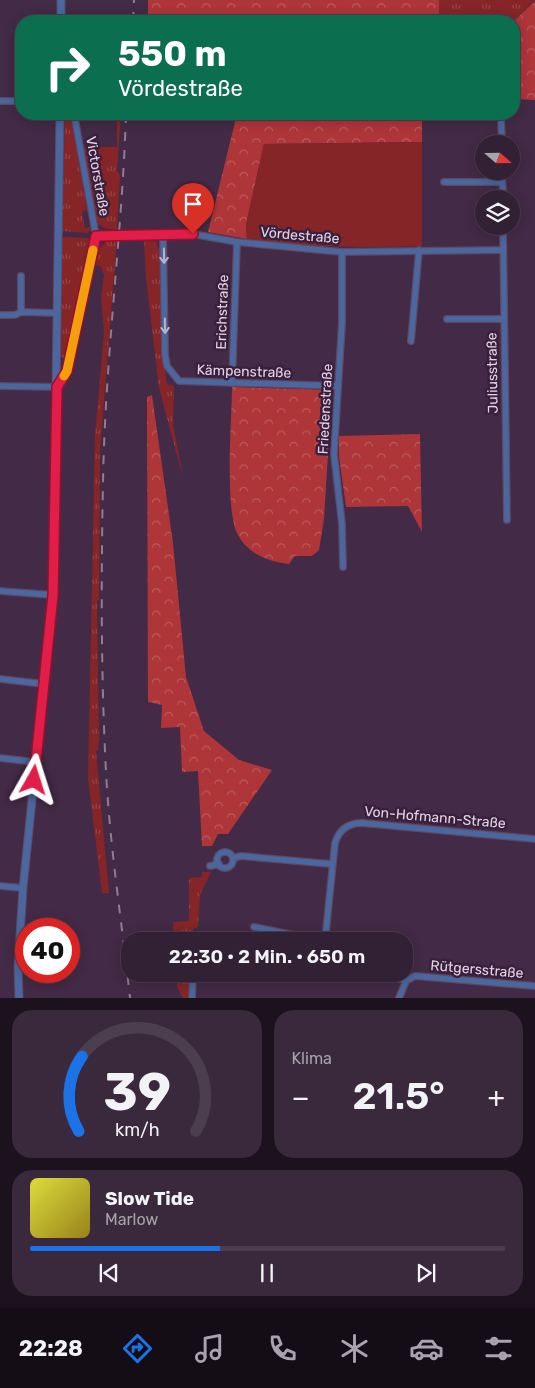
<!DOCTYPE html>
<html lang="de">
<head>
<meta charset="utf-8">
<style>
	body { margin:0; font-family:Rubik,sans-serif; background:#3a283c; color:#f1f3f6; height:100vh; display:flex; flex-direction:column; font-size:19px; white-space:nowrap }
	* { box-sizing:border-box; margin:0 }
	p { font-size:16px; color:#a8a3ac }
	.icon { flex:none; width:28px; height:28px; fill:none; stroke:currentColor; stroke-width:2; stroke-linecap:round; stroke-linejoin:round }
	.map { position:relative; height:998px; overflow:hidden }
	.panel { display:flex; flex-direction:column; gap:12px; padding:12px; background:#1c121d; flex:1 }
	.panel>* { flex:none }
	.top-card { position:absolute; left:15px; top:15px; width:505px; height:105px; border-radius:20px; box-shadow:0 2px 12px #0003,0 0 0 1px #4d3e4f; background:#0b6e4f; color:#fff; overflow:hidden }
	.needle { width:32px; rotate:110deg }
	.buttons { position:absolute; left:475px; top:135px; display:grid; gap:10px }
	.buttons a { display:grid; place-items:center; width:45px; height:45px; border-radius:50%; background:#322034; box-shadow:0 2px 12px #0003,0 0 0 1px #4d3e4f; font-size:25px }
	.speed { position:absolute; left:15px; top:918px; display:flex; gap:10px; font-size:25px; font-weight:700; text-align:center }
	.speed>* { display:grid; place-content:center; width:65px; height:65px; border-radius:50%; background:#322034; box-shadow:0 2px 12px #0003,0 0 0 1px #4d3e4f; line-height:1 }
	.speed .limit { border:8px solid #d22; background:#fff; color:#111 }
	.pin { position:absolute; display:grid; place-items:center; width:42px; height:42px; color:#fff; margin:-51px -21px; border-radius:50% 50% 50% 0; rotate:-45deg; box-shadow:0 0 5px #0007 }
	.pin .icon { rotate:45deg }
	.me { position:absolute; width:55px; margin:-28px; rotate:6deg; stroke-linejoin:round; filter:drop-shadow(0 0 4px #0008) }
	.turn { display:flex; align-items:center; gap:18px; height:105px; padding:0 20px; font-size:22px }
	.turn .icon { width:65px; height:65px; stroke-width:2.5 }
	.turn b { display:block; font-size:35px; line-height:42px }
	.big { font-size:38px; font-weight:600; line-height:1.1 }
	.panel .widget { flex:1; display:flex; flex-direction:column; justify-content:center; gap:8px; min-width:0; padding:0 18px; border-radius:20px; background:#3a283c }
	.panel .dial { align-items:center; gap:0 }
	.dial svg { height:130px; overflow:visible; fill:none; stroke:#4d3e4f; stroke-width:7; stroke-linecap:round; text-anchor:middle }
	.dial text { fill:#f1f3f6; stroke:none }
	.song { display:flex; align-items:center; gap:15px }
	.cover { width:60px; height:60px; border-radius:8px; background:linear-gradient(135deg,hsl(60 70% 55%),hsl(50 70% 35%)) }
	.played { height:5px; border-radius:2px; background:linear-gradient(90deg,#1a73e8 40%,#4d3e4f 40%) }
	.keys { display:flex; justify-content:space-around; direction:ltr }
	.heat { display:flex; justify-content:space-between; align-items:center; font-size:28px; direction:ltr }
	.panel .tiles { flex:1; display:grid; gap:12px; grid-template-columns:1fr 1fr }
	.widget:last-child { grid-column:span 2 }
	.trip { position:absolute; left:121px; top:932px; width:292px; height:50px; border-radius:20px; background:#322034; box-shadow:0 2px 12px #0003,0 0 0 1px #4d3e4f; font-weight:600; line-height:50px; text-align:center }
	.dock { display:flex; height:80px; justify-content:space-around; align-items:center; background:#140d15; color:#a8a3ac }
	.dock .icon { width:35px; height:35px }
	.dock .on { color:#1a73e8 }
	.dock b { font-size:22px; color:#f1f3f6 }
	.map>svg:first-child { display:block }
	.grass { fill:url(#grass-tufts) }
	.forest { fill:url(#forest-crowns) }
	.pitch { fill:#852527 }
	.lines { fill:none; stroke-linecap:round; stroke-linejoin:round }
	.minor-casing { stroke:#604863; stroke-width:8 }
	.tertiary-casing { stroke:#604863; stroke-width:9 }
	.minor { stroke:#4a67a0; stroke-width:5.5 }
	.tertiary { stroke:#4a67a0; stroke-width:7 }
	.rail { stroke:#917c93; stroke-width:2; stroke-dasharray:9 9; stroke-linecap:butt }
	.oneway { stroke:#b6b3d0 }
	.route-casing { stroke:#92132f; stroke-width:12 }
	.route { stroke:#e11d48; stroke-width:9 }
	.slow { stroke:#f59e0b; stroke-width:9 }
	.labels { text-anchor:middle; stroke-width:5; stroke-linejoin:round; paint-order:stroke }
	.street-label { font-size:14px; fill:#e4d3e5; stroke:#39203c }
</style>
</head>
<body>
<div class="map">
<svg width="535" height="998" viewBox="0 0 535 998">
	<defs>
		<pattern id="grass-tufts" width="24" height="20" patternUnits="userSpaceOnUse" patternTransform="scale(1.25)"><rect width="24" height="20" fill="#852527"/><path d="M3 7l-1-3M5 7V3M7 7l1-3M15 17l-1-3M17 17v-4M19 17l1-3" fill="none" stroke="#964446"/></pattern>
		<pattern id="forest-crowns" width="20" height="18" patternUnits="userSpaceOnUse" patternTransform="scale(1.25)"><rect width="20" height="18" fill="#ae3538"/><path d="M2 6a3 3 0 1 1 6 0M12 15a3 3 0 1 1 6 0" fill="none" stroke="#bd5b5e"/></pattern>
	</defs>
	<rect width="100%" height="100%" fill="#432a46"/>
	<!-- grass -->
	<g class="grass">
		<polygon points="439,0 535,0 514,21 439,21"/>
		<polygon points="65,114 70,114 87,210 82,211 85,228 91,227 88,233 62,231"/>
		<polygon points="117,114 121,114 117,171 120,175 117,230 104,228 98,224 84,147 117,147"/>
		<polygon points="64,237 88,238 90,241 66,356 63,358 60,356 62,238"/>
		<path d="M117,239L100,451L99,599L97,602L99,739L98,750L96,751L109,893H102L88,778L95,435L104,333L101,297L104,275L101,267L94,264C98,250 100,240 117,239Z"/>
		<polygon points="144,240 156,242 160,252 163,357 167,384 174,386 173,424 183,478 159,388 146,278"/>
		<polygon points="202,872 211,872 200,895 198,927 193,929 192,941 174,941 173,922 189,921 189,878 202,877"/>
		<polygon points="176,974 191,974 189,998 183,998 177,987"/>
	</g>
	<!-- forest -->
	<g class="forest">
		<rect x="148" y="0" width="291" height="21"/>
		<polygon points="535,1 535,100 514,99 514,21"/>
		<polygon points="237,114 506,114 507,118 422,116 422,142 264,144 246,225 247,239 208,232"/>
		<path d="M232,387L332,390L324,519L319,550L312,556H295L289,564C269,561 249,555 238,535C224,510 232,419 232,387Z"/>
		<polygon points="152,395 173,543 186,677 204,731 239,760 272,770 228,834 218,834 212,846 202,846 198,771 182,772 180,727 161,728 162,705 148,702 147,397"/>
		<polygon points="420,434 422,532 408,506 346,507 339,456 339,436"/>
	</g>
	<!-- pitch -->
	<path class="pitch" d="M422,142V246C362,248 307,247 247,239L246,225L264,144Z"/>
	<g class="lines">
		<defs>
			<g id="minor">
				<polyline points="0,101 21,101"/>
				<polyline points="442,114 501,116 502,144"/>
				<polyline points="502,171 503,199"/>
				<polyline points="444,182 502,182"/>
				<polyline points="503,226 507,520"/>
				<polyline points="163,235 165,355 167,366 179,381 338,386"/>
				<polyline points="96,236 193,234 237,242 342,252 503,250"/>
				<polyline points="342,252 342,323 334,454 342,524 343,567"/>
				<polyline points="21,276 21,312"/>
				<polyline points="0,315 15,315 21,312 57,313"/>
				<polyline points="447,319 504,319"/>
				<polyline points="411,341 419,250"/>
				<polyline points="232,383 237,242"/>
				<polyline points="0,386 57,387 67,371 96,236 74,114"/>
				<polyline points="0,591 53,595"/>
				<polyline points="0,679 44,684"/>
				<polyline points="0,758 35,762"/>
				<circle cx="225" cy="860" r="8"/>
				<polyline points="233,858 241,856 331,864"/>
				<polyline points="210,866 219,864"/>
				<polyline points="0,886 23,888"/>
				<polyline points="254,927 323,941"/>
				<path d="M325,941L335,843C339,830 348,823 362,823L535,839"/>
				<polyline points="387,974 406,981"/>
				<polyline points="192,998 193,974"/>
				<polyline points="399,998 406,981 415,976 535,986"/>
			</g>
			<g id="tertiary">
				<polyline points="61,0 61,21"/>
				<polyline points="19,998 18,967 23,888 53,595 60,114"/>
			</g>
		</defs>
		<!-- minor casing -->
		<use href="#minor" class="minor-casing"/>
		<!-- tertiary casing -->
		<use href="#tertiary" class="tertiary-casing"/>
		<!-- minor -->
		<use href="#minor" class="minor"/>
		<!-- tertiary -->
		<use href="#tertiary" class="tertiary"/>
		<!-- rail -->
		<g class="rail">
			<polyline points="133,21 134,0"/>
			<path d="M126,114C122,237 105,359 103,483C101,579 101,676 106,772C110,848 122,923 130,998"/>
		</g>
	</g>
	<!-- one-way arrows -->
	<defs><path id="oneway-shaft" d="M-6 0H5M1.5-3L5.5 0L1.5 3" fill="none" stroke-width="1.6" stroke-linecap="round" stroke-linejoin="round" transform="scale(1.25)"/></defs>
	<g class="oneway">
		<use href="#oneway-shaft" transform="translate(164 256) rotate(89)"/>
		<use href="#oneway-shaft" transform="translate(165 326) rotate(89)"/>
	</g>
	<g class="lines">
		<defs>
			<polyline id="route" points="34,780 53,595 57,387 67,371 96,236 193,234"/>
		</defs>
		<!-- route casing -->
		<use href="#route" class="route-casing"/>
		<!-- route -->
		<use href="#route" class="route"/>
		<!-- slow -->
		<polyline class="slow" points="64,376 67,371 93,250"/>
	</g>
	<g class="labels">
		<!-- street labels -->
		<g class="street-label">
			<text transform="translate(98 176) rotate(80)" y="5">Victorstraße</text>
			<text transform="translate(300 235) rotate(5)" y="5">Vördestraße</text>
			<text transform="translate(222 312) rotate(-88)" y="5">Erichstraße</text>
			<text transform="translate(244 371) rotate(2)" y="5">Kämpenstraße</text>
			<text transform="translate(492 373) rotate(-91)" y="5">Juliusstraße</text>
			<text transform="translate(325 409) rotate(-87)" y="5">Friedenstraße</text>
			<text transform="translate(435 817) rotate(5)" y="5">Von-Hofmann-Straße</text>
			<text transform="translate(477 969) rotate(5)" y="5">Rütgersstraße</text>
		</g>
	</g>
</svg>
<div class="buttons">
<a><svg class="needle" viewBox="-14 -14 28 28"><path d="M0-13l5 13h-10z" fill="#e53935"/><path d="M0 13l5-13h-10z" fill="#a8a3ac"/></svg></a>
<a><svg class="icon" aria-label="layers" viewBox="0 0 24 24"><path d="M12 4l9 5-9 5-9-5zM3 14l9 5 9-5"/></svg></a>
</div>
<div class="speed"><div class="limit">40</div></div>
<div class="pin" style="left:193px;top:234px;background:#d93025"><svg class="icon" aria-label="arrive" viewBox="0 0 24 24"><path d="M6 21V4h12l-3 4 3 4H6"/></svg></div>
<svg class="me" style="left:34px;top:780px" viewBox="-20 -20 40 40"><path d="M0-17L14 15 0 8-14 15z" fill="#e11d48" stroke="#fff" stroke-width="4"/></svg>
<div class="trip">22:30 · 2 Min. · 650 m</div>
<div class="top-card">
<div class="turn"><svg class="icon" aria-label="right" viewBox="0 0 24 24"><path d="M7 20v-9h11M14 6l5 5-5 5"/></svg><div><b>550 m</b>Vördestraße</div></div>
</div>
</div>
<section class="panel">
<div class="tiles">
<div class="widget dial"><svg viewBox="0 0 100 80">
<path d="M14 69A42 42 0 1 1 86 69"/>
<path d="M14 69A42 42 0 0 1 16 23" stroke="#1a73e8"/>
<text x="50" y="56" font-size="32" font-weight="700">39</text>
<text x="50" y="72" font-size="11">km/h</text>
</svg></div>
<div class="widget"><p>Klima</p>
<div class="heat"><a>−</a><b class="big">21.5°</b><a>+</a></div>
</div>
<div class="widget">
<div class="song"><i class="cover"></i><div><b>Slow Tide</b><p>Marlow</p></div></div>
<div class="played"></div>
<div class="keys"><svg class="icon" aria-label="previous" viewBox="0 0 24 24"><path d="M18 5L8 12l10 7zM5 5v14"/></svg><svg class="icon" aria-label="pause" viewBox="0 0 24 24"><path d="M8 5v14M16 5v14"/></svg><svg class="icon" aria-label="next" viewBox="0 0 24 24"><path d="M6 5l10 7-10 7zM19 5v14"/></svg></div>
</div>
</div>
</section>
<nav class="dock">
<b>22:28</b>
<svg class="icon on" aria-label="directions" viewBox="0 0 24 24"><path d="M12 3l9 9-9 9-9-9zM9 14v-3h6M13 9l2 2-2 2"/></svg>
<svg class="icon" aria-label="music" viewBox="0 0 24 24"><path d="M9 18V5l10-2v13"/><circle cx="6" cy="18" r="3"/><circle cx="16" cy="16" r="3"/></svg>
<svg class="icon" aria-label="phone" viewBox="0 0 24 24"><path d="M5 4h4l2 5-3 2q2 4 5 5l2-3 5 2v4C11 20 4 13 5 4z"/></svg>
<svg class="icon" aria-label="climate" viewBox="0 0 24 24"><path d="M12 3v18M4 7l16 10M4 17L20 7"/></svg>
<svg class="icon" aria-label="car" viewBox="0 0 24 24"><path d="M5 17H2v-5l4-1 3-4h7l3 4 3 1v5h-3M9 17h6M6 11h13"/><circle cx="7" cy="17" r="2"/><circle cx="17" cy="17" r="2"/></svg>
<svg class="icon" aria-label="filters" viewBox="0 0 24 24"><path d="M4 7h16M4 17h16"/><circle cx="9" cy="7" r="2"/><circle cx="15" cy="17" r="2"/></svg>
</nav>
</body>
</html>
